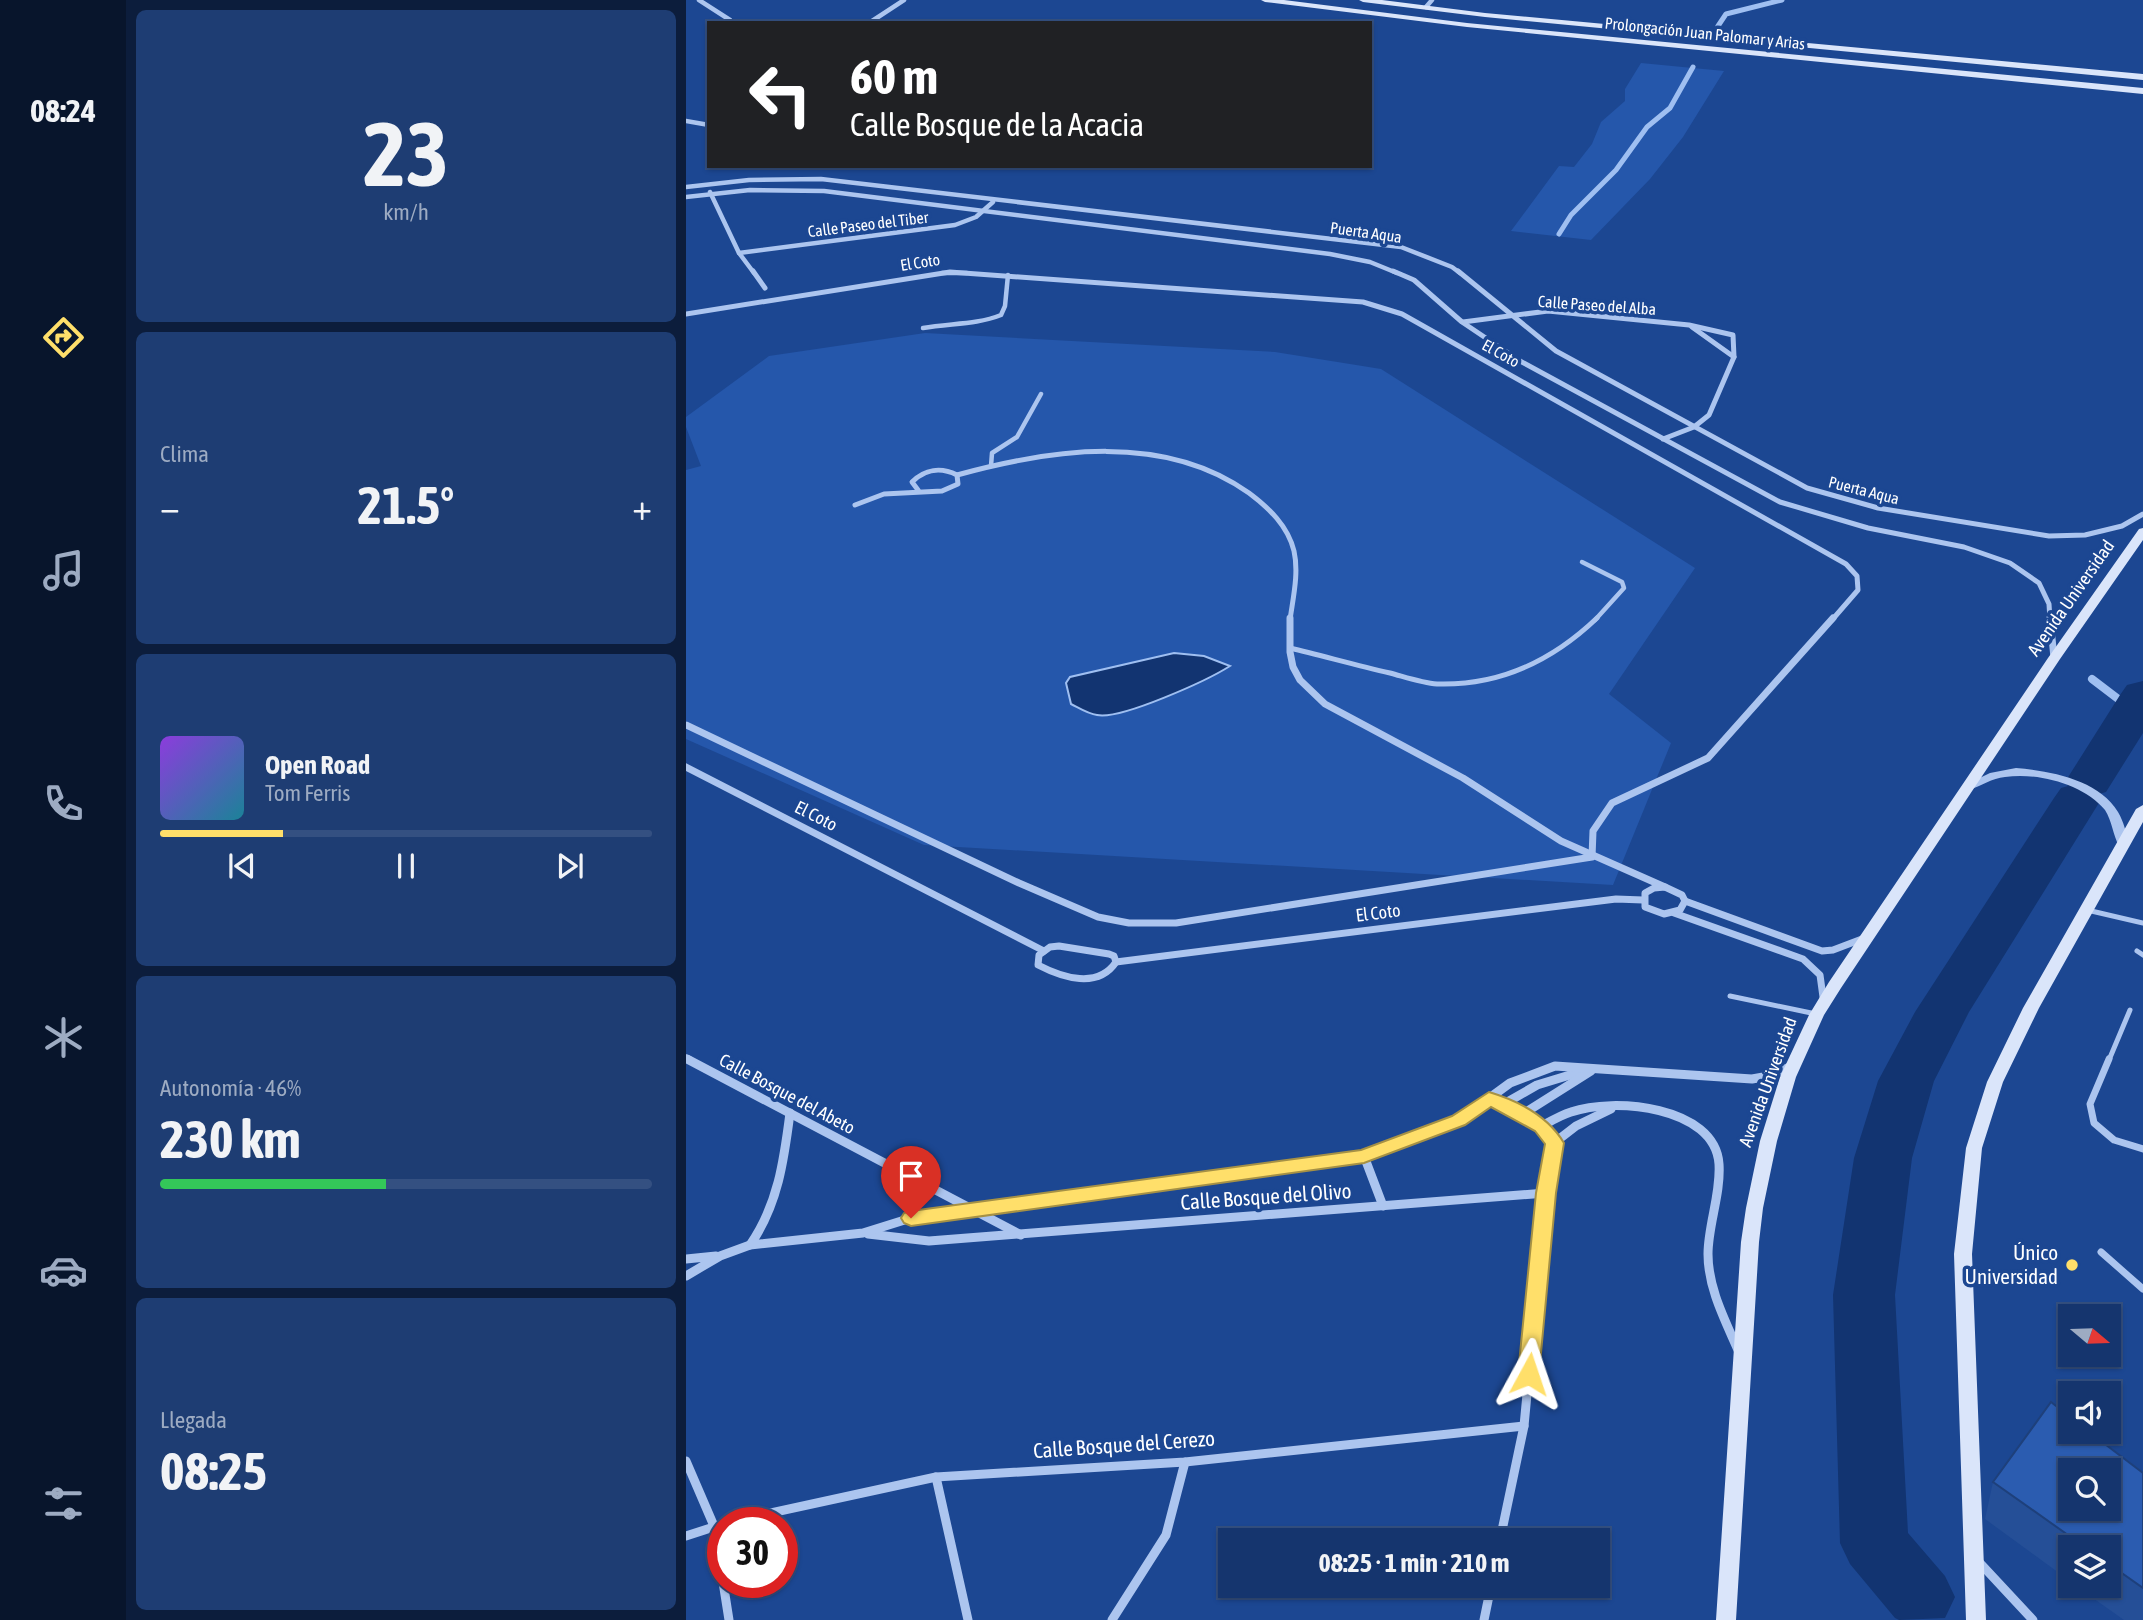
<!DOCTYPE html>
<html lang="es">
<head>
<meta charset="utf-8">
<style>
	body { margin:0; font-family:"Asap Condensed",sans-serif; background:#1e3d73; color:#f1f3f6; height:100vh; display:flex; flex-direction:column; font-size:26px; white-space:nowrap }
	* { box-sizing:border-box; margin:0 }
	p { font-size:23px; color:#9dabc2 }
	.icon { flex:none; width:38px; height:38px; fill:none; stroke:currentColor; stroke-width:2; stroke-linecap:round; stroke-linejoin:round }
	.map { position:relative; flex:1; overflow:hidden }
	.details { display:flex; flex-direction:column; gap:10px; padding:10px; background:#0c1d3c; width:560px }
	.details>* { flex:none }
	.hud { position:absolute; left:21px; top:21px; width:665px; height:147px; border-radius:0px; box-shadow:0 2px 5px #0004,0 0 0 2px #345081; background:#202124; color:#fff; overflow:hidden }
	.needle { width:46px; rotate:109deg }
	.buttons { position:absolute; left:1372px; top:1304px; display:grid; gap:14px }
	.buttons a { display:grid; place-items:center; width:63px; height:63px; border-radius:0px; background:#15356e; box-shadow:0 2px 5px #0004,0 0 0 2px #345081; font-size:35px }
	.speed { position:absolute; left:21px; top:1507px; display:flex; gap:14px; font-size:35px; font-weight:700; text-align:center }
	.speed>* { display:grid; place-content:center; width:91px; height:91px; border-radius:50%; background:#15356e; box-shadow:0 2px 5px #0004,0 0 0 2px #345081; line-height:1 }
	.speed .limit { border:10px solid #d22; background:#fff; color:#111 }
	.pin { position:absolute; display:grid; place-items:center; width:60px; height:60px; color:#fff; margin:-72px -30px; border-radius:50% 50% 50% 0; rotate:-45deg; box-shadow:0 0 7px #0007 }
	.pin .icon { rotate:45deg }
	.me { position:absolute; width:77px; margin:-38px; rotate:5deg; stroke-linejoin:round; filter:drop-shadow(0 0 5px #0008) }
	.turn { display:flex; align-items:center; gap:24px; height:147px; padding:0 28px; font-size:32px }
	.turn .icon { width:91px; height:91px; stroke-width:2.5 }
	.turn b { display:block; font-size:49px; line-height:60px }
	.big { font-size:52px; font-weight:700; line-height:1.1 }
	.details .widget { flex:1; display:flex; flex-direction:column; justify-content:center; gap:10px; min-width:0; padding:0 24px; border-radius:10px; background:#1e3d73 }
	.details .dial { align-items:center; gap:0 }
	.dial b { font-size:91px; line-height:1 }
	.song { display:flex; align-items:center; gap:21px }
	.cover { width:84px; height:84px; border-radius:10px; background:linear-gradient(135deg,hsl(270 70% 55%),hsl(190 70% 35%)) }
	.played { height:7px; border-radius:4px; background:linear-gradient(90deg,#ffdf6a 25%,#345081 25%) }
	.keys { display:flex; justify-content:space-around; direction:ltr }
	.heat { display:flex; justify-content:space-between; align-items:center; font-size:38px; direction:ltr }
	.charge { height:10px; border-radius:5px; background:linear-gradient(90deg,#34c759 46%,#345081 0) }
	.trip { position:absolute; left:532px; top:1528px; width:392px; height:70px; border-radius:0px; background:#15356e; box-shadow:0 2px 5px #0004,0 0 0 2px #345081; font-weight:700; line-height:70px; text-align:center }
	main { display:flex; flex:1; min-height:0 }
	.menu { display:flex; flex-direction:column; width:126px; justify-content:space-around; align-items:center; background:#08152c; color:#9dabc2 }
	.menu .icon { width:49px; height:49px }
	.menu .selected { color:#ffdf6a }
	.menu b { font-size:32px; color:#f1f3f6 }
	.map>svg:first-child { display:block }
	.green { fill:#2557ab }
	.water { fill:#123471; stroke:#9fbff1; stroke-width:2 }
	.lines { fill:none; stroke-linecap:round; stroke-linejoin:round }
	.stream-far1 { stroke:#9fbff1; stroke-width:5 }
	.stream { stroke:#9fbff1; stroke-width:8 }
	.river { fill:#123471; fill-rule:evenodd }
	.service-far2 { stroke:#acc5ef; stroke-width:4.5 }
	.service-far1 { stroke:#acc5ef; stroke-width:5 }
	.service { stroke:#acc5ef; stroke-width:7 }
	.minor-far3 { stroke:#acc5ef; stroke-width:4.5 }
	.minor-far2 { stroke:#acc5ef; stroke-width:5 }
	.minor-far1 { stroke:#acc5ef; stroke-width:7 }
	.minor { stroke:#acc5ef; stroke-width:9 }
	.tertiary { fill:#acc5ef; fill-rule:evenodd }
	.secondary { fill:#dae5fa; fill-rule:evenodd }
	.wall { fill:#254f97 }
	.building { fill:#2b5cb0; stroke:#1e407b; stroke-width:2; fill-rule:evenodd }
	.route { fill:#ffdf6a; stroke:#a69145; stroke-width:2 }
	.poi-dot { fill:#ffdf6a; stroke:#1c4792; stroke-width:2.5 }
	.labels { text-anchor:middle; stroke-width:7; stroke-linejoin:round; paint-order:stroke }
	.far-street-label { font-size:16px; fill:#fff; stroke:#1c4792 }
	.street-label { font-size:18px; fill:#fff; stroke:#1c4792 }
	.near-street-label { font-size:21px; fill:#fff; stroke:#1c4792 }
	.near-poi-label { font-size:21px; fill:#fff; stroke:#1c4792; text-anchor:end }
</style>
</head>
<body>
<main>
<nav class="menu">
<b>08:24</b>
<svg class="icon selected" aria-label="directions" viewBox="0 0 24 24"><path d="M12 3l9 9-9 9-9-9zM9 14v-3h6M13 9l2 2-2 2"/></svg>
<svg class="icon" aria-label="music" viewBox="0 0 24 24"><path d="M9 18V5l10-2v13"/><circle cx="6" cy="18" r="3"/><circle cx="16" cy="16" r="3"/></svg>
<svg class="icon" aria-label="phone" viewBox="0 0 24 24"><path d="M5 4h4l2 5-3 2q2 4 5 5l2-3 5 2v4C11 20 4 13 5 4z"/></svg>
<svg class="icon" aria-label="climate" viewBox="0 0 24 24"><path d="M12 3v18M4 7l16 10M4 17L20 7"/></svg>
<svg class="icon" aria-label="car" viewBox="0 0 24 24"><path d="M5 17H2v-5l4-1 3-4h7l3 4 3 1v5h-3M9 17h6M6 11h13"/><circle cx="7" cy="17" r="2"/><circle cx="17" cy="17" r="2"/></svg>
<svg class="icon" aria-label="filters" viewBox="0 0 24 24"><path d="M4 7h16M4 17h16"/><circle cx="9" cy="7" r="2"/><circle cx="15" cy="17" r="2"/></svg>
</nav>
<section class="details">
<div class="widget dial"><b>23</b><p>km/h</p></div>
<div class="widget"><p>Clima</p>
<div class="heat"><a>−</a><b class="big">21.5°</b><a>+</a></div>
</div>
<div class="widget">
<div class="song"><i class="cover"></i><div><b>Open Road</b><p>Tom Ferris</p></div></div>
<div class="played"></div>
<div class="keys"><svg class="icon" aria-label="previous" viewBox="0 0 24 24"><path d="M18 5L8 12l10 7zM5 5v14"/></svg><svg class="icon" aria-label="pause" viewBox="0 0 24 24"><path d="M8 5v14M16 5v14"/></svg><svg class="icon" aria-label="next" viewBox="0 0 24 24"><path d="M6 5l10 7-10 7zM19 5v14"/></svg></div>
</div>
<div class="widget"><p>Autonomía · 46%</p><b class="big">230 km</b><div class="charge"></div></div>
<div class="widget"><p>Llegada</p><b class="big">08:25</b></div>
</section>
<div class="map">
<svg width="1457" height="1620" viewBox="0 0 1457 1620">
	<rect width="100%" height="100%" fill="#1c4792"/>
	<!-- green -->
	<g class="green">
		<polygon points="955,63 1038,71 997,137 964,179 905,240 825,231 873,166 888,167 906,144 915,122 939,101 939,89"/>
		<polygon points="239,333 589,352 695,369 1009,568 923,694 985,743 927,885 238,845 0,739 0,470 15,466 0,427 0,417 83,356"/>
	</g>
	<!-- water -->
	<path class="water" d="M488,653L518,656L544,666C522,680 435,720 411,715C402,714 393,708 385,704L380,683L384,677Z"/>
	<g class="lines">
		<!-- stream-far1 -->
		<g class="stream-far1">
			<polyline points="1032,26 1040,14 1096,0"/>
			<polyline points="873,234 885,215 930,170 961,127 984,108 1007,67"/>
		</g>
		<!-- stream -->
		<polyline class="stream" points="1406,679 1448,711"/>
		<!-- river -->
		<polygon class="river" points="1457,681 1457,733 1420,792 1413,794 1416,798 1283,1012 1248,1081 1226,1158 1209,1295 1222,1533 1259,1576 1269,1597 1259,1618 1213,1620 1209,1618 1164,1564 1154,1543 1147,1295 1168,1158 1192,1081 1229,1012 1368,798 1375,788 1382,786 1379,782 1434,695 1441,685"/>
		<!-- service-far2 -->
		<g class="service-far2">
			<path d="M237,328C264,323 290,325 315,315L319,306L322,275"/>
			<polyline points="305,466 306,453 331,437 355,394"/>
			<polyline points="896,562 936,582 938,588 909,620"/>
		</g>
		<!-- service-far1 -->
		<g class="service-far1">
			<path d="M604,648C637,656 670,665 704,673C719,677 736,683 751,684C814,686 866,661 911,618"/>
			<polyline points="1401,910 1457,923"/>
			<polyline points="1451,951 1457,955"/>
			<polyline points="1044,996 1130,1014"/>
			<polyline points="1423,1060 1444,1010"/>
		</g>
		<!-- service -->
		<g class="service">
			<polyline points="1423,1059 1404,1104 1408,1123 1428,1140 1457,1149"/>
			<polyline points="1415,1252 1457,1289"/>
		</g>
		<!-- minor-far3 -->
		<g class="minor-far3">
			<polyline points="13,0 44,20"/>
			<polyline points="740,7 746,0"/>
			<polyline points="183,23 218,0"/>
			<polyline points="0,121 23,125"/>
			<polyline points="0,187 63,180 135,179 715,247 766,267 774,273"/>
			<polyline points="24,192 53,253 68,273"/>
			<polyline points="0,197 64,190 138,191 644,254 684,262 711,273"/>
			<polyline points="53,253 269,225 290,217 307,202"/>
			<polyline points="256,273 281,273"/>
		</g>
		<!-- minor-far2 -->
		<g class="minor-far2">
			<polyline points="67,271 79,288"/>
			<polyline points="707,271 728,280 776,322 834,361 1094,502 1182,528 1278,547 1324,563 1353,583 1363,604 1364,620"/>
			<polyline points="772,271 870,351 1121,488 1192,508 1363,536 1399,535 1436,526 1457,514"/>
			<polyline points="0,314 264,272 677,302 716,314 1160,564 1171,576 1172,590 1146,620"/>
			<polyline points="777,322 862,311 1003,325 1047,335 1048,357 1023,415 1008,427 977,439"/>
			<polyline points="1006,327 1048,357"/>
			<path d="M271,475C365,449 478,432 563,493C583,508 602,526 608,551C613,573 607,598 604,620"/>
			<path d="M169,505L198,494L256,491L272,484L271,475C255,467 239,469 226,482L232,490"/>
		</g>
		<!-- minor-far1 -->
		<g class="minor-far1">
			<polyline points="604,618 604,652 607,667 614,680 639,704 777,778 875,841 979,887"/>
			<polyline points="1364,618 1368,658"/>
			<polyline points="0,725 333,883 412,917 443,923 490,923 906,857 907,831 926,803 1022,758 1147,618"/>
			<polyline points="0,767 358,951"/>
			<polygon points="979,887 996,895 999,901 994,910 978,914 959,907 959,893 968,888"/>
			<polyline points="999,901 1136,951 1147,950 1176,939"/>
			<polyline points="988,913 1117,959 1134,975 1137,997"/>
			<path d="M373,946L423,954L428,956L430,962C412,989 377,978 352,965L353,955L364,947Z"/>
			<polyline points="430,962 930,899 957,900"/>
			<polyline points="0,1058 4,1060"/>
		</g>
		<!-- minor -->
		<g class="minor">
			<polyline points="1,1059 335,1235"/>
			<polyline points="803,1098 839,1116 868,1143 860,1193 838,1426 814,1540"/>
			<polyline points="818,1104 851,1085 897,1071"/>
			<polyline points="837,1114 905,1071"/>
			<path d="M856,1126C865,1121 875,1115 885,1112C927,1097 1029,1106 1033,1164C1035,1194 1022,1225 1022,1254C1022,1288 1039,1320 1052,1350"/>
			<polyline points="868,1143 890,1126 925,1109"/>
			<polyline points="678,1156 697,1206"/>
			<polyline points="182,1234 243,1241 860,1193"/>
			<path d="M64,1245C92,1205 98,1160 104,1113"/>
			<polyline points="0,1259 30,1256"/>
			<polyline points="0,1276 34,1256 64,1245 177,1233 225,1218 678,1156 772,1121 824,1083 869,1066 1066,1079 1083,1076 1104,1067"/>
			<polyline points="0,1461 28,1526 37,1581"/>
			<polyline points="250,1477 282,1620"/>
			<polyline points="43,1522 250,1477 499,1462 838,1426"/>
			<polyline points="0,1536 37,1524"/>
			<polyline points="1293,1562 1347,1620"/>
			<polyline points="37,1582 43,1620"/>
			<polyline points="426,1620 480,1535 499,1462"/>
			<polyline points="798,1620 805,1586"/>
		</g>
		<!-- tertiary -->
		<path class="tertiary" d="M1330,768C1365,771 1413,780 1432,812C1438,822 1440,833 1443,843L1441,846H1433C1427,835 1426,821 1419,810C1398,784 1351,772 1319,777C1306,778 1295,786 1283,790L1277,786L1304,773Z"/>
		<!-- secondary -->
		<g class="secondary">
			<polygon points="575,0 598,0 781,23 1457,88 1457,94 781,27 579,2"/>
			<polygon points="673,0 696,0 799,13 1457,74 1457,80 799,17 677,2"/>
			<polygon points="1457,528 1457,540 1374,659 1155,988 1138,1015 1110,1077 1091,1141 1077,1208 1073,1242 1050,1620 1030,1620 1055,1242 1060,1208 1074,1141 1094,1077 1123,1015 1143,982 1362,658 1453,529"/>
			<polygon points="1457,805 1457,822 1353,1008 1317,1082 1296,1148 1286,1254 1300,1620 1280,1620 1268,1254 1280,1148 1301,1082 1337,1008 1450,809"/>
		</g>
	</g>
	<!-- wall -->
	<polygon class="wall" points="1457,1473 1457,1620 1438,1620 1390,1586 1423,1586 1423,1547 1384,1547 1384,1581 1299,1519 1307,1482"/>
	<!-- building -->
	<path class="building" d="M1365,1402L1384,1417V1432H1403L1457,1473V1588L1423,1564V1547H1399L1307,1482ZM1384,1470H1423V1508H1384Z"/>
	<!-- route -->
	<path class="route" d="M803,1092C833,1101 862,1116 878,1143L870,1193L853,1374L850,1380L843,1383L835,1380L832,1374L850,1193L859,1144L849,1131L805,1107L779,1125L678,1163L225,1226L218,1223L215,1218L218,1213L225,1211L675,1150L766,1116Z"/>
	<!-- markers -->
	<circle class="poi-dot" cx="1386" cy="1265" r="7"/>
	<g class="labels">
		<!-- far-street labels -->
		<g class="far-street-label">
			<text transform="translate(1019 33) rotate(6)" y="6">Prolongación Juan Palomar y Arias</text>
			<text transform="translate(182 224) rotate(-7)" y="6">Calle Paseo del Tiber</text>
			<text transform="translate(680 232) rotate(8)" y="6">Puerta Aqua</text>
			<text transform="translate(234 262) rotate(-9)" y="6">El Coto</text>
			<text transform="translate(911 305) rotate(4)" y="6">Calle Paseo del Alba</text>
			<text transform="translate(815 353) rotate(29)" y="6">El Coto</text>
			<text transform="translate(1178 490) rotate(14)" y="6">Puerta Aqua</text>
		</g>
		<!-- street labels -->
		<g class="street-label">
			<text transform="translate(1385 598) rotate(-55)" y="6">Avenida Universidad</text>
			<text transform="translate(130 816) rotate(27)" y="6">El Coto</text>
			<text transform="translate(692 913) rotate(-7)" y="6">El Coto</text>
			<text transform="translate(1082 1082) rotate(-70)" y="6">Avenida Universidad</text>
			<text transform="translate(101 1094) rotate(28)" y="6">Calle Bosque del Abeto</text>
		</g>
		<!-- near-street labels -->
		<g class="near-street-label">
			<text transform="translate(580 1197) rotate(-4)" y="7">Calle Bosque del Olivo</text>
			<text transform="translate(438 1445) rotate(-4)" y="7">Calle Bosque del Cerezo</text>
		</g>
		<!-- near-poi labels -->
		<g class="near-poi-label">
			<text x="1372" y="1260">Único<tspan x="1372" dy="24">Universidad</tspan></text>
		</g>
	</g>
</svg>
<div class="buttons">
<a><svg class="needle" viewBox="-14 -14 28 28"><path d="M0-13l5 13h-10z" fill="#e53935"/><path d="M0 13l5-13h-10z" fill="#9dabc2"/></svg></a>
<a><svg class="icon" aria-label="sound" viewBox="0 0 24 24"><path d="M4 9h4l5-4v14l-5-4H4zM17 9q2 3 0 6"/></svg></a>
<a><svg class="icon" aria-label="search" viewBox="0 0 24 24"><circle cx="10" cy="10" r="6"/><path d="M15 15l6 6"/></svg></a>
<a><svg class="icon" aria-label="layers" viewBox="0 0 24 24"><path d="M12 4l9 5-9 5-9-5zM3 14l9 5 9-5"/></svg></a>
</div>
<div class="speed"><div class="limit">30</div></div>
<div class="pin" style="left:225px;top:1218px;background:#d93025"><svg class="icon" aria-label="arrive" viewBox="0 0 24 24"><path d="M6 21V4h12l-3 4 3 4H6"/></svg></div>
<svg class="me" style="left:843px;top:1374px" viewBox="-20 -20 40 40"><path d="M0-17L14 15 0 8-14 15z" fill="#ffdf6a" stroke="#fff" stroke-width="4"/></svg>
<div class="trip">08:25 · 1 min · 210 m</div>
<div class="hud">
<div class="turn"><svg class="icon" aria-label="left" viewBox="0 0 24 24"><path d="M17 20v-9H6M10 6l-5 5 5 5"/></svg><div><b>60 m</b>Calle Bosque de la Acacia</div></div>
</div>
</div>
</main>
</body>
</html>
